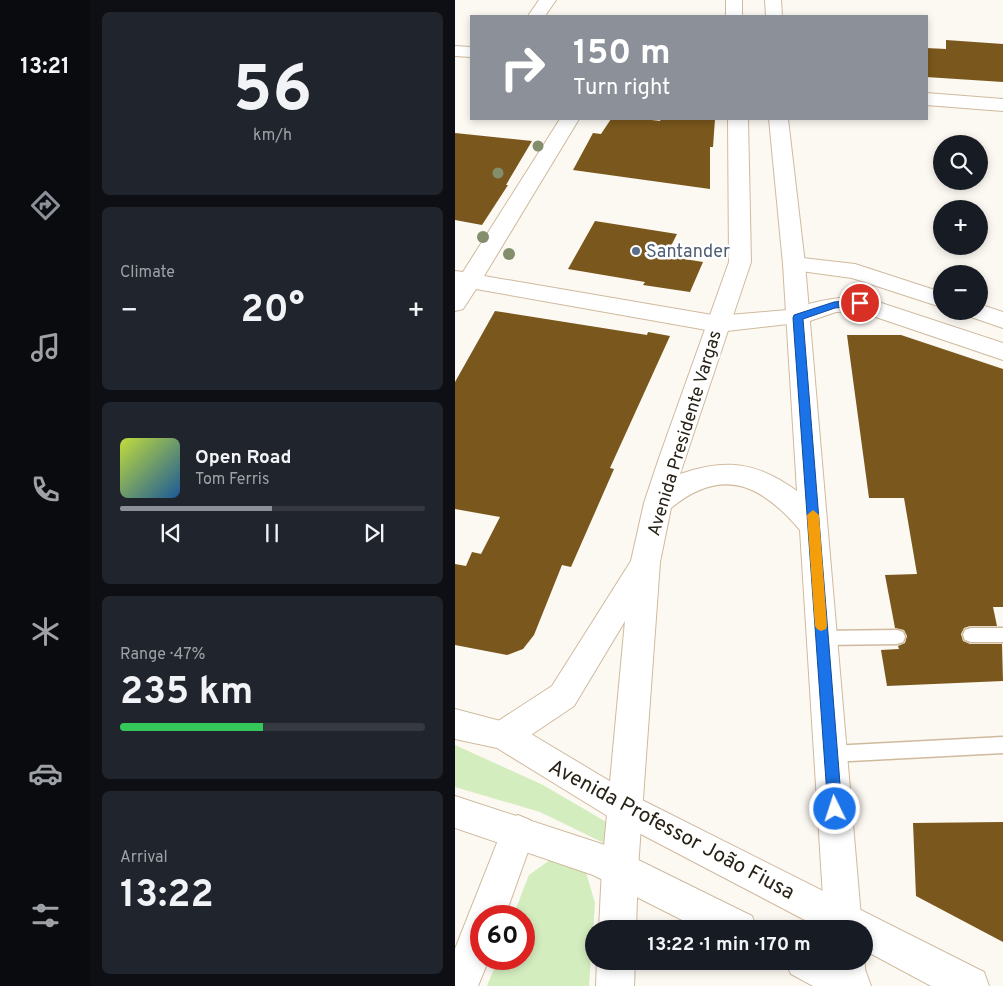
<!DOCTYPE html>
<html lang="en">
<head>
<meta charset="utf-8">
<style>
	body { margin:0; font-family:Overpass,sans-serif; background:#20242c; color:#f1f3f6; height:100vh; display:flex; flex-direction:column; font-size:19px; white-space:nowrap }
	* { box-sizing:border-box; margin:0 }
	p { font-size:16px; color:#9ea1a6 }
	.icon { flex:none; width:28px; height:28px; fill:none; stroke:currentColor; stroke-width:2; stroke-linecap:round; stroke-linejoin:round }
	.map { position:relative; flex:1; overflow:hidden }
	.drawer { display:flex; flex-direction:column; gap:12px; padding:12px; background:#0d0f14; width:365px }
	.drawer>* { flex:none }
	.banner { position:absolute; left:15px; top:15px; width:458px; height:105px; border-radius:0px; box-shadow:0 2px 8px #0003; background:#8c9099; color:#fff; overflow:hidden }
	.controls { position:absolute; left:478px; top:135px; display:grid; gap:10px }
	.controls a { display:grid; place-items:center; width:55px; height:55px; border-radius:50%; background:#171b24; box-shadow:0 2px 8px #0003; font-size:25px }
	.speed { position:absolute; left:15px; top:905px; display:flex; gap:10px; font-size:25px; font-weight:700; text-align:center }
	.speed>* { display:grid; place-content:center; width:65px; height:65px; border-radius:50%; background:#171b24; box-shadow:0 2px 8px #0003; line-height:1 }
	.speed .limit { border:8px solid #d22; background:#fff; color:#111 }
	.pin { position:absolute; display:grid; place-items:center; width:42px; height:42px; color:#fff; margin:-21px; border:2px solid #fff; border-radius:50%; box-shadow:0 1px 5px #0007 }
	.me { position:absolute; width:55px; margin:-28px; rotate:356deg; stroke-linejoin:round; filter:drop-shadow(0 0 4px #0008) }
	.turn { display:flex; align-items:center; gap:18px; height:105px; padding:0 20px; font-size:22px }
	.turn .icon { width:65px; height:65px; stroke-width:2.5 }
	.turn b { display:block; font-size:35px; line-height:42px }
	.big { font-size:38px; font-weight:700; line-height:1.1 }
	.drawer .tile { flex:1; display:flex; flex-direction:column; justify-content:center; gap:8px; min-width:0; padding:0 18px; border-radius:8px; background:#20242c }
	.drawer .dial { align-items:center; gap:0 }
	.dial b { font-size:65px; line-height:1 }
	.song { display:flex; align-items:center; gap:15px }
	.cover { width:60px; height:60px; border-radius:8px; background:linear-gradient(135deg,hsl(70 70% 55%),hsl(210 70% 35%)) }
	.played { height:5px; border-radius:2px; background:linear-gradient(90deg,#8c9099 50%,#363941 50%) }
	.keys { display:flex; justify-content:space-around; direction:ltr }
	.heat { display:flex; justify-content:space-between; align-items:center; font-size:28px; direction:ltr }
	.charge { height:8px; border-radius:4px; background:linear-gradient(90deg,#34c759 47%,#363941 0) }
	.trip { position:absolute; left:130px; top:920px; width:288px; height:50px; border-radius:25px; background:#171b24; box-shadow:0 2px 8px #0003; font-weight:700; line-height:50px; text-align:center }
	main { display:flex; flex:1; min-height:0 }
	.tab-bar { display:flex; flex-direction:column; width:90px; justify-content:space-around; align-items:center; background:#090b0e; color:#9ea1a6 }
	.tab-bar .icon { width:35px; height:35px }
	.tab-bar .on { color:#8c9099 }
	.tab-bar b { font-size:22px; color:#f1f3f6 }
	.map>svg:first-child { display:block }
	.green { fill:#d4edbf }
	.building { fill:#7a571c }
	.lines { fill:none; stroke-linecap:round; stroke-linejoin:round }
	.lane-casing { stroke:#cfba9e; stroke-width:3 }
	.street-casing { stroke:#cfba9e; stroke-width:2 }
	.secondary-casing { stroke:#cfba9e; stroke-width:2 }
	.primary-casing { stroke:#cfba9e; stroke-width:2 }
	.lane { fill:#fff; fill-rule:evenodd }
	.street { fill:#fff; fill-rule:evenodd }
	.secondary { fill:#fff; fill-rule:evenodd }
	.primary { fill:#fff; fill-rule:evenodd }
	.tree { fill:#838e6d }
	.route { fill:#1a73e8; stroke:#114b97 }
	.slow { fill:#f59e0b }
	.service-dot { fill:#5c6f8a; stroke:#fff; stroke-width:2 }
	.labels { text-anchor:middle; stroke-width:5; stroke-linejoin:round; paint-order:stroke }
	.service-label { font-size:18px; fill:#4e5e75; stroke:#fff; text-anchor:start }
	.street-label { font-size:18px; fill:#292217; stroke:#fff }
	.near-street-label { font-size:21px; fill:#292217; stroke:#fff }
</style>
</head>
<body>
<main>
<nav class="tab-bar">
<b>13:21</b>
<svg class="icon on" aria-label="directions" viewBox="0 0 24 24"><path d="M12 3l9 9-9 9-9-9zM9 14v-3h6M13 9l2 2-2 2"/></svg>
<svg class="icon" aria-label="music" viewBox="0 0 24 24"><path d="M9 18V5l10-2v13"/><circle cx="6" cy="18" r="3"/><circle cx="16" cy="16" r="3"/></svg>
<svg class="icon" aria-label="phone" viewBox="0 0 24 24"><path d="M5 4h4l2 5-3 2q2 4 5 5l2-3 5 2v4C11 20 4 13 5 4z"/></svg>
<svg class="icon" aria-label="climate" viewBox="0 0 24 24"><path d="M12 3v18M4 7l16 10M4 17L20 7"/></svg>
<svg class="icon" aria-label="car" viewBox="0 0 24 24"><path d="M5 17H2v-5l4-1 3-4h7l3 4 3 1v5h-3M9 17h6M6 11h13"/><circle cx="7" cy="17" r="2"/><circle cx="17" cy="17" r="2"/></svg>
<svg class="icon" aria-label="filters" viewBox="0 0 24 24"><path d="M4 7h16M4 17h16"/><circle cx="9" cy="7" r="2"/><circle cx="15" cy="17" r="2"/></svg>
</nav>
<section class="drawer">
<div class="tile dial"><b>56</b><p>km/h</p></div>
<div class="tile"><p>Climate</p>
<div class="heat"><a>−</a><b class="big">20°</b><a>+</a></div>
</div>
<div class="tile">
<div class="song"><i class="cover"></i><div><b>Open Road</b><p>Tom Ferris</p></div></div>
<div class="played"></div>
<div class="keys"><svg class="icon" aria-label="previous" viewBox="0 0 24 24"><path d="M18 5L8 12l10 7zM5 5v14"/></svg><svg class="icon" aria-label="pause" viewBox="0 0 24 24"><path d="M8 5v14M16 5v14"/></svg><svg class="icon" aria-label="next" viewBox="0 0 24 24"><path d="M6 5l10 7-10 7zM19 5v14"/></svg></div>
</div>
<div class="tile"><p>Range · 47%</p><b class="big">235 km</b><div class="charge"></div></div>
<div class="tile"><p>Arrival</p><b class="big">13:22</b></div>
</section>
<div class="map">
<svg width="548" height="986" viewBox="0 0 548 986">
	<rect width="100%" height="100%" fill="#fcf8f2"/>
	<!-- green -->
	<g class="green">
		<polygon points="0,745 88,785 153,823 151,844 85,812 0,787"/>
		<polygon points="106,852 130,869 140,903 134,986 32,986 43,959 69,959 69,916 58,916 74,875"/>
	</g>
	<!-- building -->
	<g class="building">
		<polygon points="491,40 548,44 548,82 471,77 471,48 491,49"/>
		<polygon points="156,119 188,119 205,121 206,119 260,119 258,147 255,147 255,189 118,170 138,133 146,134"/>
		<polygon points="0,133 77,141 51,185 53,185 27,225 0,220"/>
		<polygon points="140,221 222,234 211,256 248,262 235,292 188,285 190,282 113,269"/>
		<polygon points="40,311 192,335 193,332 215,336 155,468 159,469 116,567 107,565 79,635 68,649 52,655 0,645 0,564 11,566 17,552 26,554 45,517 0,509 0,382"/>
		<polygon points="392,335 446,335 548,369 548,607 538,607 542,626 515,626 509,628 506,634 508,641 515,644 547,644 548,681 432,686 426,650 444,649 443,646 450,643 452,636 449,630 440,628 430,575 462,574 449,498 414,498"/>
		<polygon points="548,822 548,942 461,896 458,823"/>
	</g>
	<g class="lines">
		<defs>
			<g id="lane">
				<polygon points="516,628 548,628 548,642 516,642 510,640 508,635 510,630"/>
				<polygon points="442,630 448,632 450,637 448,642 442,644 367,645 361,643 359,638 361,633 367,631"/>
				<polygon points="548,737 548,753 376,762 370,760 367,754 370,748 376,746"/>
			</g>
			<g id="street">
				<polygon points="84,0 101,0 90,16 73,16"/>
				<polygon points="0,46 16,47 16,57 0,56"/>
				<polygon points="471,93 548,99 548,111 471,105"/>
				<polygon points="105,119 124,119 29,276 263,316 343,309 351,312 355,317 351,322 263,332 21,289 8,309 0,311 0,271 8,272"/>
				<polygon points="63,815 75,820 80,832 50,916 26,916 26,959 34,959 23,986 0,986 0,949 51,820"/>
			</g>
			<g id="secondary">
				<polygon points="339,257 400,264 486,292 486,307 397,278 331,269 328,264 331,259"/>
				<path d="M405,296L548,343V360L403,311L381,312L343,325L335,322L331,317C340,302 388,297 405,296Z"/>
				<polygon points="524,304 548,312 548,328 513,316 509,311 524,311"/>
				<polygon points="0,709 61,725 183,798 529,972 534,986 476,986 409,950 409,929 367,929 159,820 42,748 0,739"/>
				<polygon points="0,796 159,848 297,916 302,929 245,929 138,875 0,828"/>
				<polygon points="330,961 389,961 411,972 416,986 358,986 336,974"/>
			</g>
			<g id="primary">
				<rect x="271" y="0" width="16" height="16"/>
				<polygon points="310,0 326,0 327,16 311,16"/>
				<path d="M273,119H293L296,262L225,474C272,458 302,462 342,491L328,264L314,119H333L350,264L407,929H370L345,530C306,484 267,466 216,508L205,562L183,868L181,929H144L147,868L170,621L119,706L61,745L49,750L37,745L33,735L37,725L97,686L176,561L189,503L204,458L274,262Z"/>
				<polygon points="409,958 412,986 374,986 372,961 409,961"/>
				<polygon points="142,961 180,961 179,986 141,986"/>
			</g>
		</defs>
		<!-- lane casing -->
		<use href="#lane" class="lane-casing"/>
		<!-- street casing -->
		<use href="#street" class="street-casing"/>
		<!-- secondary casing -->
		<use href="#secondary" class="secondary-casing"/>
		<!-- primary casing -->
		<use href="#primary" class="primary-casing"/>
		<!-- lane -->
		<use href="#lane" class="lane"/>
		<!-- street -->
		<use href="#street" class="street"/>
		<!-- secondary -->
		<use href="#secondary" class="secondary"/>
		<!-- primary -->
		<use href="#primary" class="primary"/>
	</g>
	<!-- trees -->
	<g class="tree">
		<circle cx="83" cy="146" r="5.5"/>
		<circle cx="43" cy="173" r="5.5"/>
		<circle cx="28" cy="237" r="6"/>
		<circle cx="54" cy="254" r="6"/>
	</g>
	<!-- route -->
	<polygon class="route" points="405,300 409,301 409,305 380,308 348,319 387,809 385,814 380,816 375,814 373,809 338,318 339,315 379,302"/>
	<!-- slow -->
	<polygon class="slow" points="358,510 364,515 372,626 371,629 366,631 362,629 360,626 352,515"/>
	<!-- markers -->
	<circle class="service-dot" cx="181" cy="251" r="5"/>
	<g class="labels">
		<!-- service labels -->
		<g class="service-label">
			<text x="191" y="257">Santander</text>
		</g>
		<!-- street labels -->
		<g class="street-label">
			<text transform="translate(229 433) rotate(-73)" y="6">Avenida Presidente Vargas</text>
		</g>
		<!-- near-street labels -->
		<g class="near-street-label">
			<text transform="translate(217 829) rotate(28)" y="7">Avenida Professor João Fiusa</text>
		</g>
	</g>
</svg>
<div class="controls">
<a><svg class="icon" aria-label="search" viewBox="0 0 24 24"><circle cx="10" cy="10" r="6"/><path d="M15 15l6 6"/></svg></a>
<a>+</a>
<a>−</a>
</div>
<div class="speed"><div class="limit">60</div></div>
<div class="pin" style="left:405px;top:303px;background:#d93025"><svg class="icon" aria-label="arrive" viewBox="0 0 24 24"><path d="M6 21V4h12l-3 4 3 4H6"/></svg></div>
<svg class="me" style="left:380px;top:809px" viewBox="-20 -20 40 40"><circle r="17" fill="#1a73e8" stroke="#fff" stroke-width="3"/><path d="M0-11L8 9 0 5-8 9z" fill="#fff"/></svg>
<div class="trip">13:22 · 1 min · 170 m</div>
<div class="banner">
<div class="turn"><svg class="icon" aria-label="right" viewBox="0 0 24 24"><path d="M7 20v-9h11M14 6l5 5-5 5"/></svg><div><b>150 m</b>Turn right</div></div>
</div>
</div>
</main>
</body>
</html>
